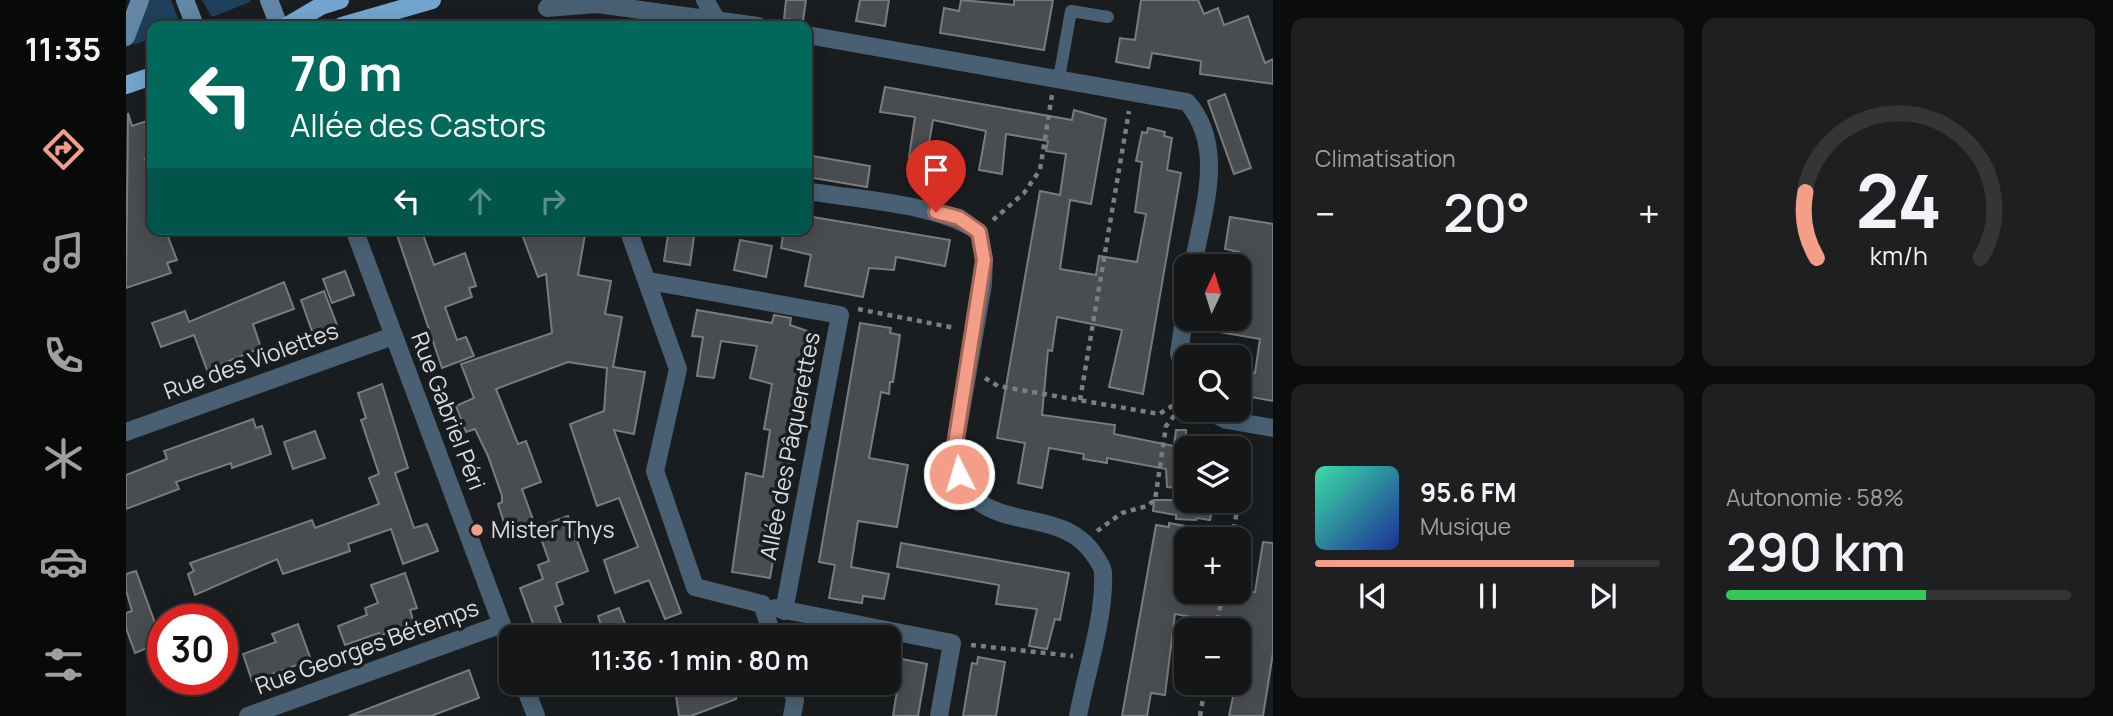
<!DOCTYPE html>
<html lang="fr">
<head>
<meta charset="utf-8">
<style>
	body { margin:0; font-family:Manrope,sans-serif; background:#1d1f20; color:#f1f3f6; height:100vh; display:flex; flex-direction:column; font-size:26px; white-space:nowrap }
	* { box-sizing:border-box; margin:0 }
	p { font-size:23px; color:#9d9fa1 }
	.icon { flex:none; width:38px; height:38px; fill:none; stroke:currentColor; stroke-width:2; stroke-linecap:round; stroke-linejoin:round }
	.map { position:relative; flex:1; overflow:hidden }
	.drawer { display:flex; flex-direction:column; gap:18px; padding:18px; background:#0b0c0d; width:840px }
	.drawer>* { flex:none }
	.guide { position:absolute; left:21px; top:21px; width:665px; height:214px; border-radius:14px; box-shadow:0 4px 18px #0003,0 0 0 2px #333536; background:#00695c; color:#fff; overflow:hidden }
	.needle { width:46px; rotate:4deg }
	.tools { position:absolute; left:1048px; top:254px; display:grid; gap:14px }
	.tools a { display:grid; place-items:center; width:77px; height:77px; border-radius:14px; background:#141617; box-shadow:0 4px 18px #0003,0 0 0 2px #333536; font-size:35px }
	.speed { position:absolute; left:21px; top:604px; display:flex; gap:14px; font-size:35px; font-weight:700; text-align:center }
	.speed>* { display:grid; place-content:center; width:91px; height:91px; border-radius:50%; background:#141617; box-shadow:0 4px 18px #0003,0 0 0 2px #333536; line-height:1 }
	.speed .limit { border:10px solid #d22; background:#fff; color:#111 }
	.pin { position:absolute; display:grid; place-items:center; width:60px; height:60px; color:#fff; margin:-72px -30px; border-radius:50% 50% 50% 0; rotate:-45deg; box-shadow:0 0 7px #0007 }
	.pin .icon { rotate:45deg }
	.me { position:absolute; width:77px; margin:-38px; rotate:355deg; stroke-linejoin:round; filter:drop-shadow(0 0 5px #0008) }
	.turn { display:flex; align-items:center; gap:24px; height:147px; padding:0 28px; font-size:32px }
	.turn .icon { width:91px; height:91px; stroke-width:2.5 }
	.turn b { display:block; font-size:49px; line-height:60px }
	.lanes { display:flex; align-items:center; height:66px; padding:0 28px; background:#0003; justify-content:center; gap:35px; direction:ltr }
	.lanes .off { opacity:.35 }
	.big { font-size:52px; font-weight:600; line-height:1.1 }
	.drawer .card { flex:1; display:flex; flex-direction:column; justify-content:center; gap:10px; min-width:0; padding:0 24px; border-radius:14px; background:#1d1f20 }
	.drawer .dial { align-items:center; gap:0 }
	.dial svg { height:182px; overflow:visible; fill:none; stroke:#333536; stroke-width:7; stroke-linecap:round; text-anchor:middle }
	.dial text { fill:#f1f3f6; stroke:none }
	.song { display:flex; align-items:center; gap:21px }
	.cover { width:84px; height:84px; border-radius:10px; background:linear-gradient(135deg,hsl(160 70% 55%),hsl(230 70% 35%)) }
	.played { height:7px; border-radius:4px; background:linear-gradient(90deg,#f49e88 75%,#333536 75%) }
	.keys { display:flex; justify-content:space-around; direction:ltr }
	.heat { display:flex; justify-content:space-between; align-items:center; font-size:38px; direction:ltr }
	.charge { height:10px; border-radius:5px; background:linear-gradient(90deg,#34c759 58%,#333536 0) }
	.drawer .tiles { flex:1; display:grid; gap:18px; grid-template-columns:repeat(2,1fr) }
	.trip { position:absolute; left:373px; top:625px; width:402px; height:70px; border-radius:14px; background:#141617; box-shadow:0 4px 18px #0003,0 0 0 2px #333536; font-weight:600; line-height:70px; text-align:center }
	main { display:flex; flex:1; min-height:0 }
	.dock { display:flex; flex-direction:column; width:126px; justify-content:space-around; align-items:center; background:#080909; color:#9d9fa1 }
	.dock .icon { width:49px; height:49px }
	.dock .current { color:#f49e88 }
	.dock b { font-size:32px; color:#f1f3f6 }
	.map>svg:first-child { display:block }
	.green { fill:#1f405b }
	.building { fill:#4a4d50; stroke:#797c7f; stroke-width:2 }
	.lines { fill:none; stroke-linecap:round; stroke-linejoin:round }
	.path { stroke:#7c7e80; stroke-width:4.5; stroke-dasharray:5 5; stroke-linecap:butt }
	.lane { stroke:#496074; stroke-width:12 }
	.street { stroke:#496074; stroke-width:18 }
	.secondary { stroke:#6287a7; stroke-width:18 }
	.primary { stroke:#74a5ce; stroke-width:18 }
	.route-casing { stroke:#9f6758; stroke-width:18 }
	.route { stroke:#f49e88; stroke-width:12 }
	.poi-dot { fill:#f49e88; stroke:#1a1d1f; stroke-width:2.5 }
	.labels { text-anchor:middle; stroke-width:7; stroke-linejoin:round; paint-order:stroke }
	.street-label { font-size:23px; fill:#dcdddf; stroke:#1a1d1f }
	.poi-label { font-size:23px; fill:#dcdddf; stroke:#1a1d1f; text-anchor:start }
</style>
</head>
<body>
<main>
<nav class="dock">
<b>11:35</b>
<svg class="icon current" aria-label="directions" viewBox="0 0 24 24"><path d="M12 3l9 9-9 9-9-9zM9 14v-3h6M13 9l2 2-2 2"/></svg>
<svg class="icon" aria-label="music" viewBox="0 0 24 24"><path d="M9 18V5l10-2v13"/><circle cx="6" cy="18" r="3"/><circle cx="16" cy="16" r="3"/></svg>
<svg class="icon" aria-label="phone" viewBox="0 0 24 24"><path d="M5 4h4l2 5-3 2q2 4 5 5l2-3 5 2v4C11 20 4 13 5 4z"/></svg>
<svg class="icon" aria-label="climate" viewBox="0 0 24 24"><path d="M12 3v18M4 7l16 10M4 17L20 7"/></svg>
<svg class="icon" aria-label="car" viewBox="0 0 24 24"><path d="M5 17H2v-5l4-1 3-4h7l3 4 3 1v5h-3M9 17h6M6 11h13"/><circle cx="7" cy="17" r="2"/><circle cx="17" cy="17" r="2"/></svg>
<svg class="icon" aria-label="filters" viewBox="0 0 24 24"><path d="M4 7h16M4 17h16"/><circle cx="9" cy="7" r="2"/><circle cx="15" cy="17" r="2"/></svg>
</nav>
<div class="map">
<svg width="1147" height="716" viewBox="0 0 1147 716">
	<rect width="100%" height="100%" fill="#1a1d1f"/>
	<!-- green -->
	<g class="green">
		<polygon points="23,0 45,0 55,26 26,26 26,38 7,45"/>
		<polygon points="76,0 124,0 124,2 86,17"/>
	</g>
	<!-- building -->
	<g class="building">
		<polygon points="660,0 680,0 677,21 658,19"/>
		<polygon points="734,0 763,0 759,26 730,21"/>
		<polygon points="835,0 888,5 888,0 927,0 918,50 814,33 818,8 833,11"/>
		<polygon points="1015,0 1072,0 1078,14 1092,8 1098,25 1122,16 1139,63 1147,59 1147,84 1074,74 1075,61 1026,53 1023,68 990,62 994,38 1009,40"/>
		<polygon points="759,87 946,120 948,110 980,119 965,204 944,200 934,269 970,275 973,256 1011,262 1020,214 1009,212 1016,162 1010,161 1016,132 1021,133 1022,128 1039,132 1038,136 1046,138 1041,170 1055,173 1017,394 983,387 996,330 931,317 926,351 922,350 916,415 989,425 988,434 1048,446 1050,430 1060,430 1060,489 1041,487 1040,469 981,458 981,463 957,459 958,454 923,448 916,488 892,483 899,443 871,438 914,191 934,195 940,154 920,151 922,141 880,134 876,174 853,170 860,131 807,120 800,160 783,157 789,117 754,112"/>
		<polygon points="1099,94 1125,168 1108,174 1082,101"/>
		<polygon points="2,113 6,126 21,121 26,135 26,157 19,159 26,178 26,229 39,229 51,260 41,263 45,273 0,288"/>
		<polygon points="681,155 744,166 741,187 681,177"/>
		<polygon points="681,216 824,240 819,266 770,257 768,270 743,268 737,297 679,286 685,255 655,248 658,229 681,229"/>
		<polygon points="1104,217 1147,224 1147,401 1113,395 1113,375 1123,377 1123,372 1129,373 1134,339 1070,328 1071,318 1113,318 1113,252 1099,249"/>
		<polygon points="269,229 295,229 308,265 339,253 350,286 343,288 346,297 319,307 331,340 340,337 348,356 316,368"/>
		<polygon points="394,229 460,229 452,275 485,281 479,314 496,317 487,367 519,372 508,434 488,430 555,613 539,619 523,580 489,593 478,560 512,547 493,498 471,506 444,424 478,411 481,368 442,362 370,389 392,444 400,441 415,482 396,489 410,528 383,538 372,504 376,502 376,496 362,456 349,429 340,432 330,406 348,398 335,364 426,333 420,274 412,277"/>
		<polygon points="543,229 569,229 564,265 538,261"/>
		<polygon points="614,240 646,246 640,277 608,270"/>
		<polygon points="219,271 228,295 206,303 197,279"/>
		<polygon points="158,282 168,309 127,324 135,348 81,370 68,335 35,347 26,323 59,311 63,322"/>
		<polygon points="198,291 211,325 187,334 175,300"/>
		<polygon points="571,310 646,323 648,315 665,318 664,325 687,333 644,578 606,572 620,473 637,477 644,430 638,429 646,384 624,378 631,346 595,341 588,378 571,376 577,337 566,336"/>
		<polygon points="734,323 765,328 764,333 774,335 767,382 764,382 763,394 755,392 743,458 782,465 771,527 732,521 725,567 763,574 758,599 737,596 736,603 703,598 709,565 693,562"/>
		<polygon points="256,384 282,468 269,473 288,528 301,524 312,551 277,564 265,529 222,544 224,551 201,559 157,574 151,559 69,595 62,574 68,571 64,563 186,520 189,528 253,504 243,478 253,474 235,420 240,418 232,393"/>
		<polygon points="127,419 130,428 136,426 145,454 106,468 105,463 50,482 53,489 0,509 0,475 41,459 38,451"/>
		<polygon points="189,431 199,458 167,469 158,442"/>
		<polygon points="1028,500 1088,500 1084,520 1071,518 1070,520 1050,519 1050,515 1027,511"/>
		<polygon points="442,516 462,571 430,583 437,604 429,607 440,637 412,637 394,588 417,579 412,565 423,561 411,527"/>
		<polygon points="1043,523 1060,526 1055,564 1060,565 1055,589 1060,592 1093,595 1094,592 1129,592 1137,542 1147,543 1147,653 1137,716 1103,716 1110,682 1113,682 1113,630 1096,630 1097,623 1049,614 1039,695 1025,693 1021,716 996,716 1030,525 1043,527"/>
		<polygon points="775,543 943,573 934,620 929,619 921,649 903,646 911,609 870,604 873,585 771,567"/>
		<polygon points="10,571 36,642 9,653 0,628 0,613 6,611 0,590 0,574"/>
		<polygon points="279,573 291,608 284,610 288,623 282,626 287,638 267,645 263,632 254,636 253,633 219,645 212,626 241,615 239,608 252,603 245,585"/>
		<polygon points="493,608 504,637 479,637 472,616"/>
		<polygon points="172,624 185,660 126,681 117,654 150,642 146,634"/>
		<polygon points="852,657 879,662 870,716 837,716 846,663 851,664"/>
		<polygon points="776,659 801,664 792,716 767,716"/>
		<polygon points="343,670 353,698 305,716 223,716"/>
		<polygon points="548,682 613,682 610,699 565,716 553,716"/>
	</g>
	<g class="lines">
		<!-- path -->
		<g class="path">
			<polyline points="867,220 898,193 914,170 926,95"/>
			<polyline points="732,309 829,328"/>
			<polyline points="859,378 872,386 1033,414 1056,400"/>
			<polyline points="954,400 1003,111"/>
			<polyline points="971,531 996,513 1021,506 1029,500 1040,426 1060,401"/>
			<polyline points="1106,539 1123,442"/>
			<polyline points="1090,630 1097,592"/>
			<polyline points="845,645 947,656"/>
			<polyline points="1074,716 1080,682"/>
		</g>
		<!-- lane -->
		<polyline class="lane" points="933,78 945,11 982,17"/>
		<!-- street -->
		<g class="street">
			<polyline points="579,0 590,19"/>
			<polyline points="421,8 471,4 632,26"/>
			<path d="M681,35L1061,102C1101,147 1076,213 1067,266"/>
			<path d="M681,191C732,200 812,203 853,232L858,260L857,284L828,451C831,465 834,484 845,495C881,531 941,508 971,559C974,564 977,568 977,573C979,618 960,672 952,716"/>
			<polyline points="228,229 385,649"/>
			<polyline points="502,229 552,369 529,471 569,587 636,604 647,637"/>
			<polyline points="523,281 714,315 658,611"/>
			<polyline points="1060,305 1053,353 1060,382"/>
			<polyline points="1080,410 1101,420 1147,428"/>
			<polyline points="0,432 267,336"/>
			<polyline points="649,608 826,643 813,716"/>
			<polyline points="397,682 410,716"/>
			<polyline points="663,682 669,700 666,716"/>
			<polyline points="122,716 376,624"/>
		</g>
		<!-- secondary -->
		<g class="secondary">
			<polyline points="59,0 69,26"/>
			<polyline points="143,0 153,26"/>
			<polyline points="0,37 14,0"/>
		</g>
		<!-- primary -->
		<g class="primary">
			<polyline points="161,26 195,6 214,0"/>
			<polyline points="216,26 306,0"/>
			<polyline points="0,85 26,76"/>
		</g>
	</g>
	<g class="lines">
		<defs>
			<polyline id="route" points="810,212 833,218 853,232 858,260 828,451 833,474"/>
		</defs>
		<!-- route casing -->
		<use href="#route" class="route-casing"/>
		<!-- route -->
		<use href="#route" class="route"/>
	</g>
	<!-- markers -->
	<circle class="poi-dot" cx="351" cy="530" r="7"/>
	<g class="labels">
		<!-- street labels -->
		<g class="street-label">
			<text transform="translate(125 361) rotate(-20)" y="8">Rue des Violettes</text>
			<text transform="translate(322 411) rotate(69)" y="8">Rue Gabriel Péri</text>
			<text transform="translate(664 446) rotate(-79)" y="8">Allée des Pâquerettes</text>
			<text transform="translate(241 647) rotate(-20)" y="8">Rue Georges Bétemps</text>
		</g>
		<!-- poi labels -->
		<g class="poi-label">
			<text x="365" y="538">Mister Thys</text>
		</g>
	</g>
</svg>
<div class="tools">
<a><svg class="needle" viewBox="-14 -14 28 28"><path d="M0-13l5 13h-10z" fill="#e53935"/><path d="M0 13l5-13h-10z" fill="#9d9fa1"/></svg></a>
<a><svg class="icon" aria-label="search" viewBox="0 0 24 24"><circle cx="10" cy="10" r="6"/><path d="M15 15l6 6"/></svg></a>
<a><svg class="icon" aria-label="layers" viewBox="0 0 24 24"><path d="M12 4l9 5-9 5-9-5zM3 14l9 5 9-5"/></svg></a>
<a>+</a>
<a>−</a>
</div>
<div class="speed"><div class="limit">30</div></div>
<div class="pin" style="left:810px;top:212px;background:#d93025"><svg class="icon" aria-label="arrive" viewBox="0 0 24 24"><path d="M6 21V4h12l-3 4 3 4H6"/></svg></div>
<svg class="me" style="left:833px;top:474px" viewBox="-20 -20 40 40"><circle r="17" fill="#f49e88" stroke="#fff" stroke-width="3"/><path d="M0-11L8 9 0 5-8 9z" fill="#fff"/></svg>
<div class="trip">11:36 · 1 min · 80 m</div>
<div class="guide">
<div class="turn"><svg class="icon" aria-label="left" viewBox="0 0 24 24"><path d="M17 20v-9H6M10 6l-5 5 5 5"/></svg><div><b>70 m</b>Allée des Castors</div></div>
<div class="lanes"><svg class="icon" aria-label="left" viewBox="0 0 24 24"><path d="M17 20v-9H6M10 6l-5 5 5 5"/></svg><svg class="icon off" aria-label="ahead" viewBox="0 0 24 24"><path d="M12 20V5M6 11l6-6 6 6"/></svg><svg class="icon off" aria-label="right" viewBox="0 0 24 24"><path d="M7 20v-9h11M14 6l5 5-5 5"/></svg></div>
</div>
</div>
<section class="drawer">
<div class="tiles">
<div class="card"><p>Climatisation</p>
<div class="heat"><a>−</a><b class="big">20°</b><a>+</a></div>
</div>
<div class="card dial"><svg viewBox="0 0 100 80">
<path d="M14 69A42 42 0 1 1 86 69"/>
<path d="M14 69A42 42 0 0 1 9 40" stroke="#f49e88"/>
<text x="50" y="56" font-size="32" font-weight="700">24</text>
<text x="50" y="72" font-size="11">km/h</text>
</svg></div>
<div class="card">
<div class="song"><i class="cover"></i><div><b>95.6 FM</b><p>Musique</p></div></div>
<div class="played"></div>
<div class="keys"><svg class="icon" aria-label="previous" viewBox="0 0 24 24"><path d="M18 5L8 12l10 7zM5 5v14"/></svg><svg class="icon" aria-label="pause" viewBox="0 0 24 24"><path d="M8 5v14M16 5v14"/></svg><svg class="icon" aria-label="next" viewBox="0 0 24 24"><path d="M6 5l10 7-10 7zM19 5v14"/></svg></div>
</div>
<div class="card"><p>Autonomie · 58%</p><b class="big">290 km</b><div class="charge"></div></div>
</div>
</section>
</main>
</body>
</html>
